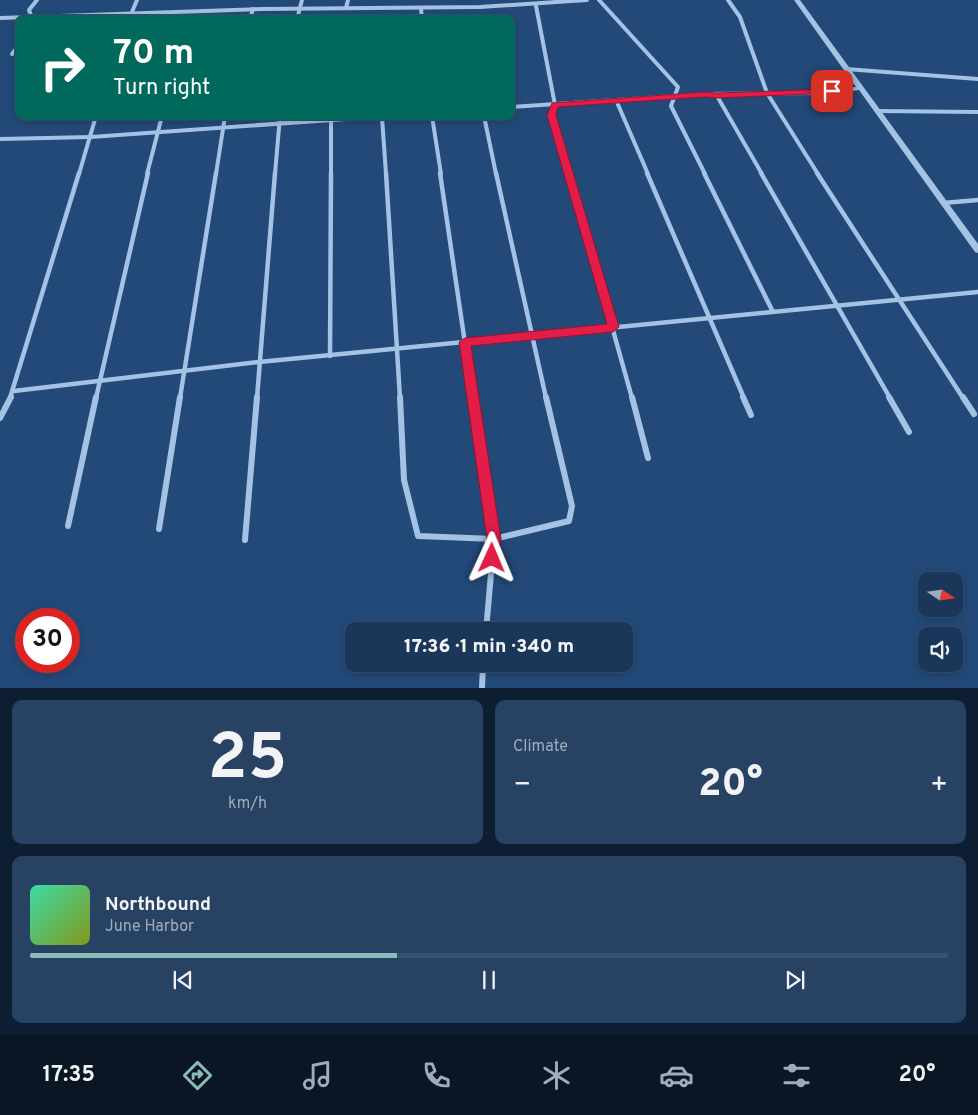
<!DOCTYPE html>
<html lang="en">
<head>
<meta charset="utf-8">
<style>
	body { margin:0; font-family:Overpass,sans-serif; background:#274263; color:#f1f3f6; height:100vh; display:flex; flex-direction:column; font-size:19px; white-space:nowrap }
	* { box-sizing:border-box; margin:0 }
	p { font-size:16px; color:#9facbb }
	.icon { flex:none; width:28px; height:28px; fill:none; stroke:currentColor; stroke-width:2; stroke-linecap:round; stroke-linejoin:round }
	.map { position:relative; height:688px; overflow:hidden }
	.sheet { display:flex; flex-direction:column; gap:12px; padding:12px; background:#0e1e32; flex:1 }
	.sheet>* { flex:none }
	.banner { position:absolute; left:15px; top:15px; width:500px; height:105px; border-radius:10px; box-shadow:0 2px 8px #0003,0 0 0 1px #385170; background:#00695c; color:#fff; overflow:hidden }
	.needle { width:32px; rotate:103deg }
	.tools { position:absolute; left:918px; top:572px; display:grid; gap:10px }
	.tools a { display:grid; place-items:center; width:45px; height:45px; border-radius:10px; background:#1a375a; box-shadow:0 2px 8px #0003,0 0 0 1px #385170; font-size:25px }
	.speed { position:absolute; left:15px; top:608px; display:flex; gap:10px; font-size:25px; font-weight:700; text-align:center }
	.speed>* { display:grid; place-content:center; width:65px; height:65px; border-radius:50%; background:#1a375a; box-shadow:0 2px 8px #0003,0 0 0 1px #385170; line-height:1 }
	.speed .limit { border:8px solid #d22; background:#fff; color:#111 }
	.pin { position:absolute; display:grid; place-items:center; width:42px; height:42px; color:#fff; margin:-21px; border-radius:10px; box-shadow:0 2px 8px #0006 }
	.me { position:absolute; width:55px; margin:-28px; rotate:1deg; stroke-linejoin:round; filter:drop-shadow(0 0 4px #0008) }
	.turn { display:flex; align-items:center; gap:18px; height:105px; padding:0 15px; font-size:22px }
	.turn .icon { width:65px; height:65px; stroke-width:2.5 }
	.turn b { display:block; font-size:35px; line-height:42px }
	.big { font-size:38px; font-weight:800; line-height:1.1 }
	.sheet .tile { flex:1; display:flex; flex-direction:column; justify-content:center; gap:8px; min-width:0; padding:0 18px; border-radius:10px; background:#274263 }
	.sheet .dial { align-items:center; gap:0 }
	.dial b { font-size:65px; line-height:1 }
	.song { display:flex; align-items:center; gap:15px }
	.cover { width:60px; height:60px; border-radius:8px; background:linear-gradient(135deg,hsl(160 70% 55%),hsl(70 70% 35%)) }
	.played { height:5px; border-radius:2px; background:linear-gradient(90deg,#8bbbb9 40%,#385170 40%) }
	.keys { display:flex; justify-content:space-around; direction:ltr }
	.heat { display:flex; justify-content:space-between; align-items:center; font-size:28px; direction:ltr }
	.sheet .tiles { flex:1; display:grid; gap:12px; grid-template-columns:1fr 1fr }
	.tile:last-child { grid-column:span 2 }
	.trip { position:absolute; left:345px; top:622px; width:288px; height:50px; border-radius:10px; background:#1a375a; box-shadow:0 2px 8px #0003,0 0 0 1px #385170; font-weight:800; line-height:50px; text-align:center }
	.dock { display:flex; height:80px; justify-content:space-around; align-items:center; background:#0a1624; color:#9facbb }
	.dock .icon { width:35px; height:35px }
	.dock .current { color:#8bbbb9 }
	.dock b { font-size:22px; color:#f1f3f6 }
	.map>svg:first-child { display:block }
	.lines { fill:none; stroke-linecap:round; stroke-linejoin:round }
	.minor-far2 { stroke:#a4c2e4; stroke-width:4 }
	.minor-far1 { stroke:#a4c2e4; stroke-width:4.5 }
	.minor { stroke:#a4c2e4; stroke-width:6 }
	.tertiary { fill:#a4c2e4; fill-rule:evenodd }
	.route { fill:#e11d48; stroke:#92132f }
</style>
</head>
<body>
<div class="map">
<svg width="978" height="688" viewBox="0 0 978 688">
	<rect width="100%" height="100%" fill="#234978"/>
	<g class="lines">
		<!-- minor-far2 -->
		<g class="minor-far2">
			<polyline points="599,0 678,87 671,106 705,174"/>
			<polyline points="728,0 740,17 767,93 818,174"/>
			<polyline points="536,6 555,105 552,115 569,174"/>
			<polyline points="346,8 348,0"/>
			<polyline points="421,9 422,19"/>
			<polyline points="0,18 262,9 480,7 587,0"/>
			<polyline points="32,18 29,10 37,0"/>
			<polyline points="129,19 137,0"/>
			<polyline points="250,19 253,9"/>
			<polyline points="297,19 302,0"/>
			<polyline points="12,54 19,45"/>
			<polyline points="846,69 978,79"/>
			<polyline points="717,96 762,174"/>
			<polyline points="616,100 648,174"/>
			<polyline points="877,111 978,112"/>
			<polyline points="432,116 441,174"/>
			<polyline points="484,116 496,174"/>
			<polyline points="382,117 386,174"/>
			<polyline points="79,174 96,116"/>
			<polyline points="147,174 162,116"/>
			<polyline points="216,174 225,116"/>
			<polyline points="275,174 280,116"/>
			<polyline points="331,174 331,120"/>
		</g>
		<!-- minor-far1 -->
		<g class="minor-far1">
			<polyline points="386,173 400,398"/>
			<polyline points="440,173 473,398"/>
			<polyline points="496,173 546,398"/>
			<polyline points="569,173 632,398"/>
			<polyline points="647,173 744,398"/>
			<polyline points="704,173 773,312"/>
			<polyline points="761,173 890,398"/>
			<polyline points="817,173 963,398"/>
			<polyline points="943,203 978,200"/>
			<polyline points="330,356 331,173"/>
			<polyline points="14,391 259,362 978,292"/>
			<polyline points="10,398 79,173"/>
			<polyline points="96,398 148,173"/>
			<polyline points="180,398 216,173"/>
			<polyline points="257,398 275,173"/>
		</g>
		<!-- minor -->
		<g class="minor">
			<polyline points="400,397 404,480 418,536 494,539 569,521 572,506 546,397"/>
			<polyline points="473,397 494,539 486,631"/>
			<polyline points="632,397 648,458"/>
			<polyline points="743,397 751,415"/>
			<polyline points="889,397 909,432"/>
			<polyline points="963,397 974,414"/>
			<polyline points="0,418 11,397"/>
			<polyline points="68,526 96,397"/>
			<polyline points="159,529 180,397"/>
			<polyline points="245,540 257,397"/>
			<polyline points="482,688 483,664"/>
		</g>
		<!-- tertiary -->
		<g class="tertiary">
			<polygon points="794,0 800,0 978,244 978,253 975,252 859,90 817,95 705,96 511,109 511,105 705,92 817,91 856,87"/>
			<polygon points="357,116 392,116 389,118 91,139 0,141 0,137 91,135"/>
		</g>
	</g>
	<!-- route -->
	<polygon class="route" points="832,89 835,90 835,93 717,98 705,97 558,107 556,115 619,327 613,332 471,346 501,539 497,562 492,564 487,562 485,558 487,539 459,342 465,338 607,324 547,115 552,103 705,92 717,93"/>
</svg>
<div class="tools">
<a><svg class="needle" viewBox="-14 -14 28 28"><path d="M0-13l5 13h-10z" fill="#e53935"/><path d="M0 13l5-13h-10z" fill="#9facbb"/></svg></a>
<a><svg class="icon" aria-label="sound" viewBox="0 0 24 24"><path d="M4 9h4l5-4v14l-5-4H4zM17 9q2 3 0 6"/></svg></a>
</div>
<div class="speed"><div class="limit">30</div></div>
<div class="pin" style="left:832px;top:91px;background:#d93025"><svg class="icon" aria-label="arrive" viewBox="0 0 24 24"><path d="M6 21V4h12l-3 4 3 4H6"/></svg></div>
<svg class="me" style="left:492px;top:558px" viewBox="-20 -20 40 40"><path d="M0-17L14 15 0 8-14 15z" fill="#e11d48" stroke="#fff" stroke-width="4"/></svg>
<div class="trip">17:36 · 1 min · 340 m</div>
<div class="banner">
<div class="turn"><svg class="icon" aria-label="right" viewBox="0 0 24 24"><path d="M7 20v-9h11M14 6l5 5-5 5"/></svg><div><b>70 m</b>Turn right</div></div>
</div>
</div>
<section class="sheet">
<div class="tiles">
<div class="tile dial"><b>25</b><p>km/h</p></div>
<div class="tile"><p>Climate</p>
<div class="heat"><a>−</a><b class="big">20°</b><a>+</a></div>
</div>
<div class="tile">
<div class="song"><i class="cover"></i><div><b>Northbound</b><p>June Harbor</p></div></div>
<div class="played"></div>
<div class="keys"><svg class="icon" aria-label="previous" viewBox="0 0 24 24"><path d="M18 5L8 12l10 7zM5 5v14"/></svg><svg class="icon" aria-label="pause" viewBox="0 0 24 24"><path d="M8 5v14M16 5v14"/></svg><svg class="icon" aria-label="next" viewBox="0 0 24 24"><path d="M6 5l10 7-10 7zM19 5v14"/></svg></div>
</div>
</div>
</section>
<nav class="dock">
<b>17:35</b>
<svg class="icon current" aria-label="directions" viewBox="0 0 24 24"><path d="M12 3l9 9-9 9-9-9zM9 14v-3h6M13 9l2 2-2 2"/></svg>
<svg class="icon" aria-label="music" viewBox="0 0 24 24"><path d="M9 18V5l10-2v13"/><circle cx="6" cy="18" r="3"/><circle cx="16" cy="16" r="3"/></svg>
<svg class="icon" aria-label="phone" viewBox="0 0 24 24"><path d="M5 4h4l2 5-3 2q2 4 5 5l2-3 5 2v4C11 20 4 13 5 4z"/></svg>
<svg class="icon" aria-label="climate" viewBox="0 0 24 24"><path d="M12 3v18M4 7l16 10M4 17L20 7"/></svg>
<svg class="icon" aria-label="car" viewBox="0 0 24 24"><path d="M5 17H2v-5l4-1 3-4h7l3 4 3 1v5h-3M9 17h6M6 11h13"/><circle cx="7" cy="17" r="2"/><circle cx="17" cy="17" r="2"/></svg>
<svg class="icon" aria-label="filters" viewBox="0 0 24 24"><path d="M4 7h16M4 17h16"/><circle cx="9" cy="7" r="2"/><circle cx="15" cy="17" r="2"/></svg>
<b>20°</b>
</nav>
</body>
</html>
